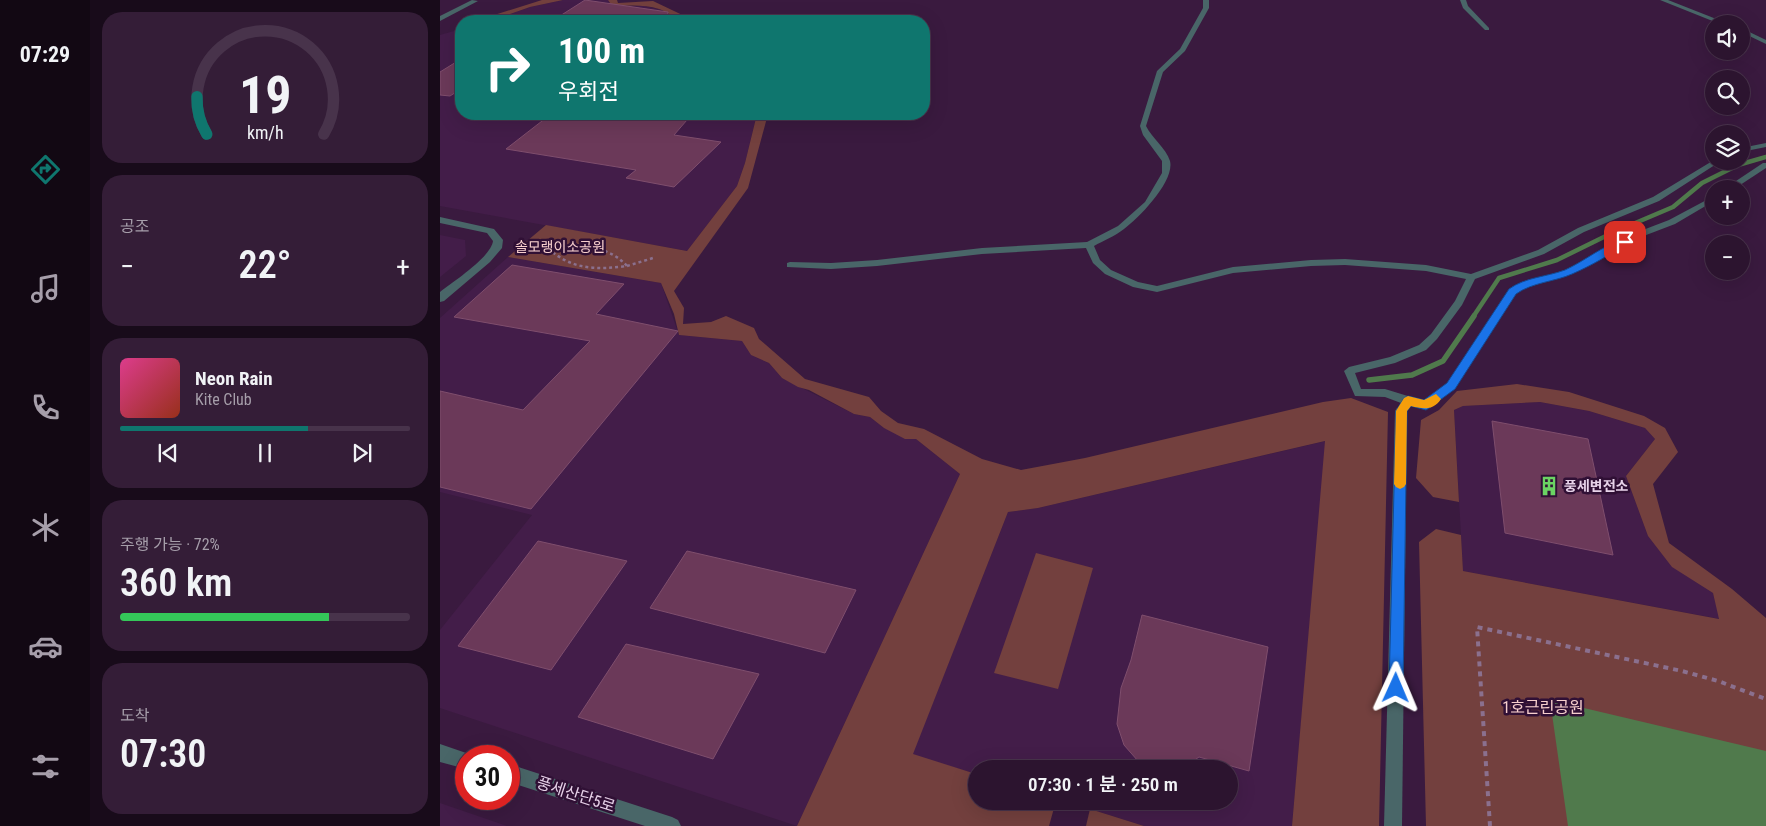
<!DOCTYPE html>
<html lang="ko">
<head>
<meta charset="utf-8">
<style>
	body { margin:0; font-family:"Roboto Condensed","Noto Sans KR",sans-serif; background:#341d37; color:#f1f3f6; height:100vh; display:flex; flex-direction:column; font-size:19px; white-space:nowrap }
	* { box-sizing:border-box; margin:0 }
	p { font-size:16px; color:#a69eaa }
	.icon { flex:none; width:28px; height:28px; fill:none; stroke:currentColor; stroke-width:2; stroke-linecap:round; stroke-linejoin:round }
	.map { position:relative; flex:1; overflow:hidden }
	.panel { display:flex; flex-direction:column; gap:12px; padding:12px; background:#180b1a; width:350px }
	.panel>* { flex:none }
	.top-card { position:absolute; left:15px; top:15px; width:475px; height:105px; border-radius:20px; box-shadow:0 5px 20px #0002,0 0 0 1px #48334b; background:#0f766e; color:#fff; overflow:hidden }
	.fabs { position:absolute; left:1265px; top:15px; display:grid; gap:10px }
	.fabs a { display:grid; place-items:center; width:45px; height:45px; border-radius:50%; background:#2c142f; box-shadow:0 5px 20px #0002,0 0 0 1px #48334b; font-size:25px }
	.speed { position:absolute; left:15px; top:745px; display:flex; gap:10px; font-size:25px; font-weight:700; text-align:center }
	.speed>* { display:grid; place-content:center; width:65px; height:65px; border-radius:50%; background:#2c142f; box-shadow:0 5px 20px #0002,0 0 0 1px #48334b; line-height:1 }
	.speed .limit { border:8px solid #d22; background:#fff; color:#111 }
	.pin { position:absolute; display:grid; place-items:center; width:42px; height:42px; color:#fff; margin:-21px; border-radius:10px; box-shadow:0 2px 8px #0006 }
	.me { position:absolute; width:55px; margin:-28px; rotate:1deg; stroke-linejoin:round; filter:drop-shadow(0 0 4px #0008) }
	.turn { display:flex; align-items:center; gap:18px; height:105px; padding:0 20px; font-size:22px }
	.turn .icon { width:65px; height:65px; stroke-width:2.5 }
	.turn b { display:block; font-size:35px; line-height:42px }
	.big { font-size:38px; font-weight:600; line-height:1.1 }
	.panel .tile { flex:1; display:flex; flex-direction:column; justify-content:center; gap:8px; min-width:0; padding:0 18px; border-radius:20px; background:#341d37 }
	.panel .dial { align-items:center; gap:0 }
	.dial svg { height:130px; overflow:visible; fill:none; stroke:#48334b; stroke-width:7; stroke-linecap:round; text-anchor:middle }
	.dial text { fill:#f1f3f6; stroke:none }
	.song { display:flex; align-items:center; gap:15px }
	.cover { width:60px; height:60px; border-radius:8px; background:linear-gradient(135deg,hsl(330 70% 55%),hsl(10 70% 35%)) }
	.played { height:5px; border-radius:2px; background:linear-gradient(90deg,#0f766e 65%,#48334b 65%) }
	.keys { display:flex; justify-content:space-around; direction:ltr }
	.heat { display:flex; justify-content:space-between; align-items:center; font-size:28px; direction:ltr }
	.charge { height:8px; border-radius:4px; background:linear-gradient(90deg,#34c759 72%,#48334b 0) }
	.trip { position:absolute; left:528px; top:760px; width:270px; height:50px; border-radius:25px; background:#2c142f; box-shadow:0 5px 20px #0002,0 0 0 1px #48334b; font-weight:600; line-height:50px; text-align:center }
	main { display:flex; flex:1; min-height:0 }
	.dock { display:flex; flex-direction:column; width:90px; justify-content:space-around; align-items:center; background:#120813; color:#a69eaa }
	.dock .icon { width:35px; height:35px }
	.dock .current { color:#0f766e }
	.dock b { font-size:22px; color:#f1f3f6 }
	.map>svg:first-child { display:block }
	.built { fill:#431d49 }
	.green { fill:#73403e }
	.water { fill:#507a4c }
	.lines { fill:none; stroke-linecap:round; stroke-linejoin:round }
	.stream-far1 { stroke:#507a4c; stroke-width:4.5 }
	.stream { stroke:#507a4c; stroke-width:5.5 }
	.building { fill:#6b3959; stroke:#7f4e6d }
	.path-far1 { stroke:#8b708e; stroke-width:2.5; stroke-dasharray:3 3; stroke-linecap:butt }
	.path { stroke:#8b708e; stroke-width:4; stroke-dasharray:5 5; stroke-linecap:butt }
	.lane { fill:#496668; fill-rule:evenodd }
	.street { fill:#496668; fill-rule:evenodd }
	.route { fill:#1a73e8; stroke:#114b97 }
	.slow { fill:#f59e0b }
	.labels { text-anchor:middle; stroke-width:5; stroke-linejoin:round; paint-order:stroke }
	.park-label { font-size:14px; fill:#f7cfcd; stroke:#301035 }
	.poi-label { font-size:14px; font-weight:bold; fill:#e7d2e9; stroke:#301035; text-anchor:start }
	.near-park-label { font-size:16px; fill:#f7cfcd; stroke:#301035 }
	.near-street-label { font-size:16px; fill:#e7d2e9; stroke:#301035 }
</style>
</head>
<body>
<main>
<nav class="dock">
<b>07:29</b>
<svg class="icon current" aria-label="directions" viewBox="0 0 24 24"><path d="M12 3l9 9-9 9-9-9zM9 14v-3h6M13 9l2 2-2 2"/></svg>
<svg class="icon" aria-label="music" viewBox="0 0 24 24"><path d="M9 18V5l10-2v13"/><circle cx="6" cy="18" r="3"/><circle cx="16" cy="16" r="3"/></svg>
<svg class="icon" aria-label="phone" viewBox="0 0 24 24"><path d="M5 4h4l2 5-3 2q2 4 5 5l2-3 5 2v4C11 20 4 13 5 4z"/></svg>
<svg class="icon" aria-label="climate" viewBox="0 0 24 24"><path d="M12 3v18M4 7l16 10M4 17L20 7"/></svg>
<svg class="icon" aria-label="car" viewBox="0 0 24 24"><path d="M5 17H2v-5l4-1 3-4h7l3 4 3 1v5h-3M9 17h6M6 11h13"/><circle cx="7" cy="17" r="2"/><circle cx="17" cy="17" r="2"/></svg>
<svg class="icon" aria-label="filters" viewBox="0 0 24 24"><path d="M4 7h16M4 17h16"/><circle cx="9" cy="7" r="2"/><circle cx="15" cy="17" r="2"/></svg>
</nav>
<section class="panel">
<div class="tile dial"><svg viewBox="0 0 100 80">
<path d="M14 69A42 42 0 1 1 86 69"/>
<path d="M14 69A42 42 0 0 1 8 46" stroke="#0f766e"/>
<text x="50" y="56" font-size="32" font-weight="700">19</text>
<text x="50" y="72" font-size="11">km/h</text>
</svg></div>
<div class="tile"><p>공조</p>
<div class="heat"><a>−</a><b class="big">22°</b><a>+</a></div>
</div>
<div class="tile">
<div class="song"><i class="cover"></i><div><b>Neon Rain</b><p>Kite Club</p></div></div>
<div class="played"></div>
<div class="keys"><svg class="icon" aria-label="previous" viewBox="0 0 24 24"><path d="M18 5L8 12l10 7zM5 5v14"/></svg><svg class="icon" aria-label="pause" viewBox="0 0 24 24"><path d="M8 5v14M16 5v14"/></svg><svg class="icon" aria-label="next" viewBox="0 0 24 24"><path d="M6 5l10 7-10 7zM19 5v14"/></svg></div>
</div>
<div class="tile"><p>주행 가능 · 72%</p><b class="big">360 km</b><div class="charge"></div></div>
<div class="tile"><p>도착</p><b class="big">07:30</b></div>
</section>
<div class="map">
<svg width="1326" height="826" viewBox="0 0 1326 826">
	<rect width="100%" height="100%" fill="#3a1a3f"/>
	<!-- built -->
	<g class="built">
		<polygon points="123,0 168,0 172,6 205,6 219,9 242,21 50,21 90,7"/>
		<polygon points="21,29 21,114 317,114 305,163 297,186 247,251 0,206 0,35"/>
		<polygon points="0,235 25,240 26,256 0,277"/>
		<polygon points="68,257 221,283 239,335 302,341 311,355 329,363 342,378 414,414 430,417 444,428 476,439 520,474 357,826 0,708 0,630 92,515 0,492 0,318"/>
		<polygon points="1100,402 1149,411 1205,428 1215,439 1186,476 1208,536 1233,567 1273,593 1280,619 1023,571 1014,410 1023,406"/>
		<polygon points="886,441 852,826 704,826 624,801 789,801 789,769 536,769 536,774 472,755 568,512 598,508"/>
		<polygon points="0,803 67,826 0,826"/>
	</g>
	<!-- green -->
	<g class="green">
		<polygon points="102,0 123,0 90,7 50,21 35,21"/>
		<path d="M168,0H177L178,3L213,1L255,21C238,21 234,15 219,9C204,4 187,6 172,6Z"/>
		<polygon points="317,114 328,114 308,188 234,291 244,308 243,324 271,322 286,316 314,328 319,339 365,379 429,397 441,411 458,423 484,429 542,459 581,470 645,458 883,402 911,398 948,412 939,826 852,826 885,441 598,508 568,512 473,754 536,774 536,801 616,801 609,826 357,826 520,474 476,439 465,439 444,428 430,417 414,414 369,390 358,387 342,378 329,363 311,355 302,341 239,335 234,314 221,283 68,257 106,225 247,251 297,186 305,163"/>
		<polygon points="1077,384 1129,392 1204,416 1225,428 1238,452 1213,484 1229,543 1292,589 1326,618 1326,826 986,826 979,542 996,529 1021,535 1023,571 1279,619 1273,593 1232,567 1208,536 1186,476 1215,439 1205,428 1149,411 1100,402 1023,406 1014,410 1019,502 993,497 976,478 981,420 999,410 1017,391"/>
		<polygon points="596,553 653,568 618,689 554,673"/>
		<polygon points="650,809 704,826 646,826"/>
	</g>
	<!-- water -->
	<polygon class="water" points="1110,700 1326,751 1326,826 1128,826"/>
	<g class="lines">
		<!-- stream-far1 -->
		<polyline class="stream-far1" points="1033,317 1059,278 1117,260 1174,232 1233,207 1262,183 1298,165 1326,157"/>
		<!-- stream -->
		<polyline class="stream" points="929,380 972,375 1003,361 1034,316"/>
	</g>
	<!-- building -->
	<g class="building">
		<polygon points="145,0 228,12 227,21 112,21"/>
		<polygon points="21,59 21,89 10,96 0,95 0,72"/>
		<polygon points="111,114 203,114 247,120 234,135 281,142 234,187 186,178 196,170 66,149"/>
		<polygon points="72,265 184,284 156,314 238,331 91,509 0,487 0,391 83,410 150,341 14,317"/>
		<polygon points="1052,421 1148,439 1173,555 1065,533"/>
		<polygon points="98,541 187,561 111,670 18,646"/>
		<polygon points="247,551 416,590 385,653 210,608"/>
		<polygon points="702,615 828,647 809,771 759,757 742,769 722,769 698,761 684,745 677,724 681,688 691,660"/>
		<polygon points="186,644 319,674 273,759 138,717"/>
	</g>
	<g class="lines">
		<!-- path-far1 -->
		<g class="path-far1">
			<polyline points="86,245 108,248"/>
			<path d="M141,247C160,248 174,252 187,266C157,270 131,270 108,248Z"/>
			<polyline points="187,266 213,258"/>
		</g>
		<!-- path -->
		<polyline class="path" points="1050,826 1037,627 1242,671 1278,681 1326,699"/>
		<!-- lane -->
		<g class="lane">
			<path d="M763,0H769V8L745,51L723,72L706,126C712,138 726,148 730,161C735,181 699,218 684,229C675,236 663,241 654,246L660,260L671,270L698,282L717,286L793,267L871,260L905,259L986,265L1031,274L1098,250L1138,228L1213,197L1274,160L1281,161L1219,201L1144,232L1104,254L1035,279L1022,305L997,339L986,350L955,363L915,373L921,389H945L984,401L1008,383L1070,290L1076,285L1125,270L1195,233L1229,220L1274,196V201L1235,224L1201,237L1131,274L1082,289L1076,294L1014,389L990,408L986,409L970,405C967,411 965,416 957,414L956,411L961,403L945,397L915,396L904,371L909,367L950,357L979,345L991,334L1015,301L1026,279L986,271L905,265L871,266L793,273L717,292L693,287L665,274L653,263L646,248L542,254L437,266L391,269L347,267V263L350,262L391,263L437,260L542,248L647,242L678,226L705,202L722,173V161L703,135L700,126L717,71L740,49L763,8Z"/>
			<polygon points="1020,0 1026,0 1028,6 1049,28 1049,30 1045,30 1023,8"/>
			<polygon points="1220,0 1228,0 1289,24 1280,24"/>
			<polygon points="1301,28 1326,40 1326,44 1301,32"/>
			<polygon points="1326,143 1326,147 1301,152 1301,148"/>
			<polygon points="1323,163 1326,163 1326,168 1294,189 1284,189"/>
		</g>
		<!-- street -->
		<g class="street">
			<polygon points="32,0 38,1 0,21 0,16"/>
			<path d="M0,217L54,229L63,240L62,248L50,262L4,301L0,302V292C14,281 51,257 53,241L47,233L0,223Z"/>
			<polygon points="961,406 965,408 967,411 962,826 944,826 955,411 957,408"/>
			<polygon points="0,744 32,755 26,756 26,769 0,762"/>
			<polygon points="69,764 232,817 238,820 241,826 205,826 69,782"/>
		</g>
	</g>
	<!-- route -->
	<path class="route" d="M1185,239L1189,242L1188,244C1170,254 1151,266 1132,274C1114,282 1093,282 1076,294L1015,389L989,408L986,410L971,406L967,411L963,688L961,693L956,695L951,693L949,688L956,411L964,398L968,396L984,400L1007,383L1069,289C1086,277 1106,277 1125,270C1145,261 1163,245 1185,239Z"/>
	<!-- slow -->
	<path class="slow" d="M996,394L1001,399C993,411 983,409 971,406L967,411L966,484L964,487L960,489L956,487L954,484L956,411L964,398L968,396L984,400Z"/>
	<!-- icons -->
	<defs>
		<symbol id="building-bare" viewBox="-9 -9 18 18"><path d="M-4-6H4V6H1V3H-1V6H-4ZM-2.5-4.3h1.7v1.8h-1.7ZM.8-4.3h1.7v1.8H.8ZM-2.5-1h1.7V.8h-1.7ZM.8-1h1.7V.8H.8Z" fill="#6bd363" stroke="#301035" stroke-width="2.5" paint-order="stroke"/></symbol>
	</defs>
	<g fill-rule="evenodd">
		<use href="#building-bare" x="1095" y="472" width="28" height="28"/>
	</g>
	<g class="labels">
		<!-- park labels -->
		<g class="park-label">
			<text x="120" y="252">솔모랭이소공원</text>
		</g>
		<!-- poi labels -->
		<g class="poi-label">
			<text x="1124" y="491">풍세변전소</text>
		</g>
		<!-- near-park labels -->
		<g class="near-park-label">
			<text x="1103" y="713">1호근린공원</text>
		</g>
		<!-- near-street labels -->
		<g class="near-street-label">
			<text transform="translate(136 794) rotate(18)" y="6">풍세산단5로</text>
		</g>
	</g>
</svg>
<div class="fabs">
<a><svg class="icon" aria-label="sound" viewBox="0 0 24 24"><path d="M4 9h4l5-4v14l-5-4H4zM17 9q2 3 0 6"/></svg></a>
<a><svg class="icon" aria-label="search" viewBox="0 0 24 24"><circle cx="10" cy="10" r="6"/><path d="M15 15l6 6"/></svg></a>
<a><svg class="icon" aria-label="layers" viewBox="0 0 24 24"><path d="M12 4l9 5-9 5-9-5zM3 14l9 5 9-5"/></svg></a>
<a>+</a>
<a>−</a>
</div>
<div class="speed"><div class="limit">30</div></div>
<div class="pin" style="left:1185px;top:242px;background:#d93025"><svg class="icon" aria-label="arrive" viewBox="0 0 24 24"><path d="M6 21V4h12l-3 4 3 4H6"/></svg></div>
<svg class="me" style="left:956px;top:688px" viewBox="-20 -20 40 40"><path d="M0-17L14 15 0 8-14 15z" fill="#1a73e8" stroke="#fff" stroke-width="4"/></svg>
<div class="trip">07:30 · 1 분 · 250 m</div>
<div class="top-card">
<div class="turn"><svg class="icon" aria-label="right" viewBox="0 0 24 24"><path d="M7 20v-9h11M14 6l5 5-5 5"/></svg><div><b>100 m</b>우회전</div></div>
</div>
</div>
</main>
</body>
</html>
